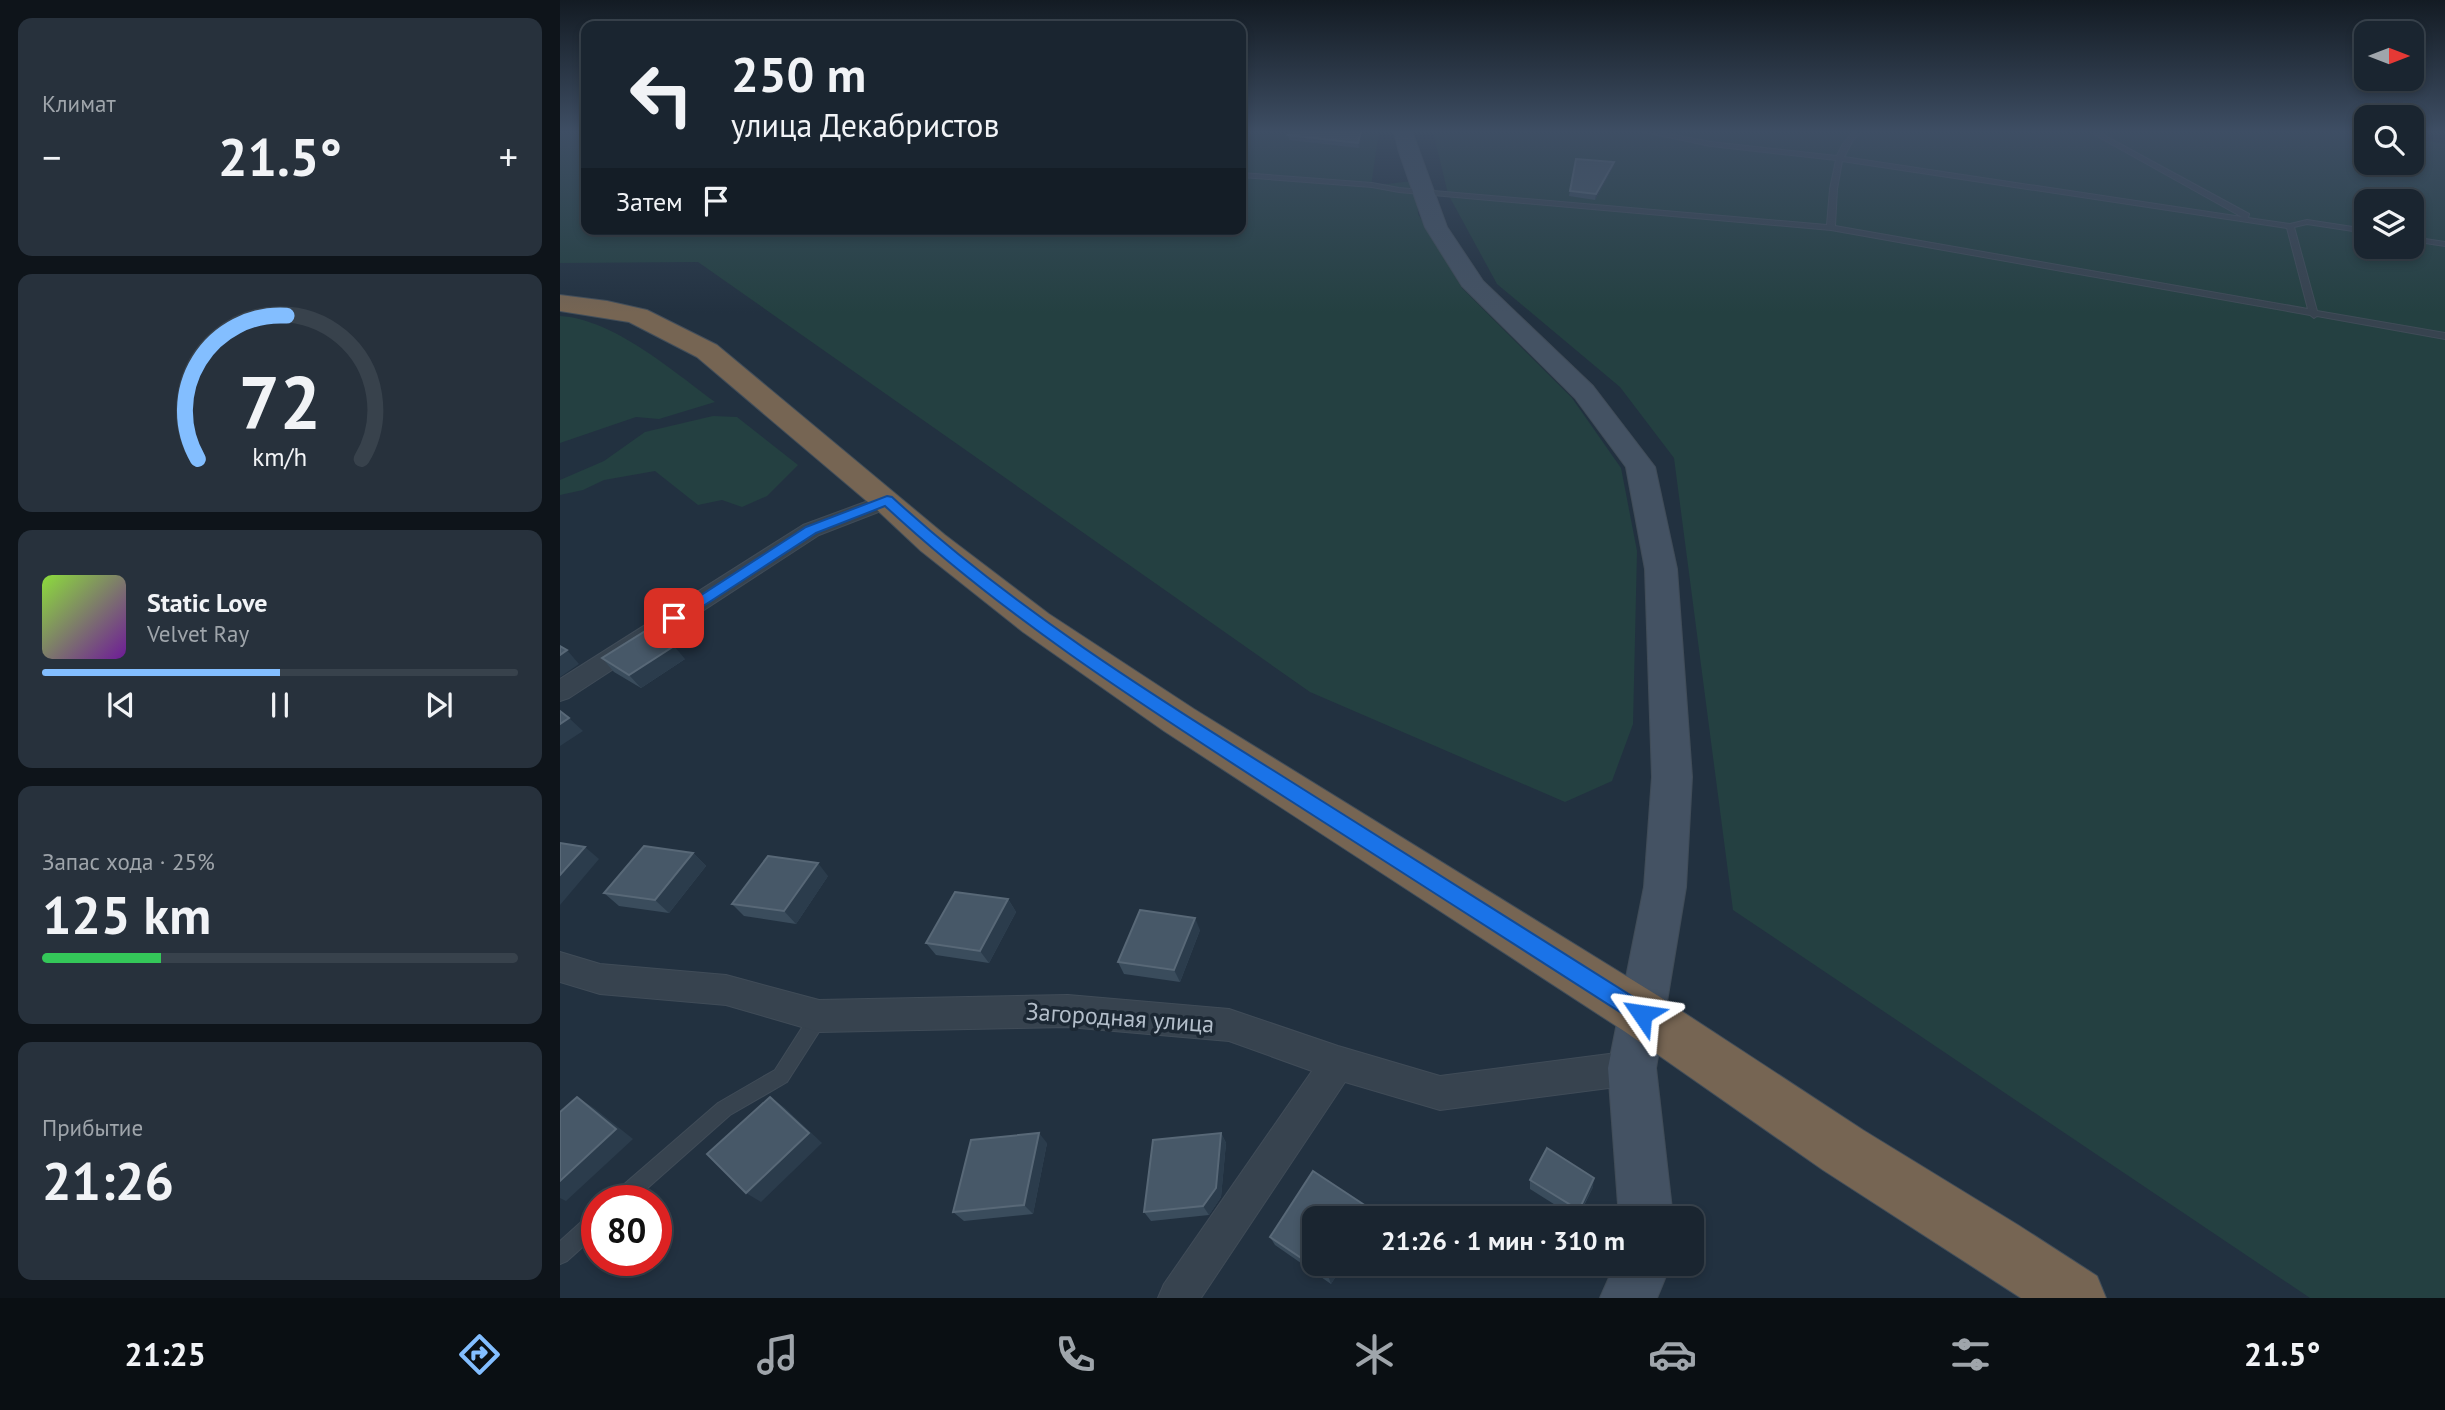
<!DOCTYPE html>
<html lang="ru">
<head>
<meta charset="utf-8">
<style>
	body { margin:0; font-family:"PT Sans",sans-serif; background:#27313c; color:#f1f3f6; height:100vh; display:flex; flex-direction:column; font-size:26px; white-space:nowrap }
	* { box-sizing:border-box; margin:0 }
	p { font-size:23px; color:#9fa5ab }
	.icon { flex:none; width:38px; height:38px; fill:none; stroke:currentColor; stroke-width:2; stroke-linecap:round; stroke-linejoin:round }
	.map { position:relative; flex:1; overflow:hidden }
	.sheet { display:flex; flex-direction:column; gap:18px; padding:18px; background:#0e141a; width:560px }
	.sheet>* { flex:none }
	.hud { position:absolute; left:21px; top:21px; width:665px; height:214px; border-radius:14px; box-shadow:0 4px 10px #0003,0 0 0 2px #38424c; background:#1a2530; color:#f1f3f6; overflow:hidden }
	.needle { width:46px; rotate:90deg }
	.controls { position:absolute; left:1794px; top:21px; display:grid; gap:14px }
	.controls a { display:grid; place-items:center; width:70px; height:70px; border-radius:14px; background:#1a2530; box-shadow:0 4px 10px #0003,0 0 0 2px #38424c; font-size:35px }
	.speed { position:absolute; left:21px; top:1185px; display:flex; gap:14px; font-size:35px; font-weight:700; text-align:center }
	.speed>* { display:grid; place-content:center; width:91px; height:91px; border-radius:50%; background:#1a2530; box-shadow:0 4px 10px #0003,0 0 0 2px #38424c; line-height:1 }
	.speed .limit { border:10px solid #d22; background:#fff; color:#111 }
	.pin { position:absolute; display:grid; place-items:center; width:60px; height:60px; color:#fff; margin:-30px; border-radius:14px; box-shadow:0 4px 10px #0006 }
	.me { position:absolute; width:77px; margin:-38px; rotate:302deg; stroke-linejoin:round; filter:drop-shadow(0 0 5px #0008) }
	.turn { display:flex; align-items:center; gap:24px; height:147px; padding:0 35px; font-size:32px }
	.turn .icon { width:91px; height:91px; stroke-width:2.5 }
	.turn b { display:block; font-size:49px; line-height:60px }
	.then { display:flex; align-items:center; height:66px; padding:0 35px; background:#0003; gap:14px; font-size:26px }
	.big { font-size:52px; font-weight:700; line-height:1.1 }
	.sheet .tile { flex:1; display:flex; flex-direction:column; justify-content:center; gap:10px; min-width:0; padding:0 24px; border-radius:14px; background:#27313c }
	.sheet .dial { align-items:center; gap:0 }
	.dial svg { height:182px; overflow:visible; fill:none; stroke:#38424c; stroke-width:7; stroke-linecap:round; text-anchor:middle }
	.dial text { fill:#f1f3f6; stroke:none }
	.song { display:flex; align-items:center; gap:21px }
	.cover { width:84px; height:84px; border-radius:10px; background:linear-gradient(135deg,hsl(90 70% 55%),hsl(280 70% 35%)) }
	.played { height:7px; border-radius:4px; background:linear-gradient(90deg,#83beff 50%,#38424c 50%) }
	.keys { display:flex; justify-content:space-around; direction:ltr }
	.heat { display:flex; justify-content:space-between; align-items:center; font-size:38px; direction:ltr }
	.charge { height:10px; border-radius:5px; background:linear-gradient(90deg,#34c759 25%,#38424c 0) }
	.trip { position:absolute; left:742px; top:1206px; width:402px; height:70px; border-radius:14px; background:#1a2530; box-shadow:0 4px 10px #0003,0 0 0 2px #38424c; font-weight:700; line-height:70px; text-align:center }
	.tabs { display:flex; height:112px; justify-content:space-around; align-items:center; background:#0a0f13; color:#9fa5ab }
	.tabs .icon { width:49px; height:49px }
	.tabs .selected { color:#83beff }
	.tabs b { font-size:32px; color:#f1f3f6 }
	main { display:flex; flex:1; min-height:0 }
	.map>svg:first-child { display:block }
	.green { fill:#244041; fill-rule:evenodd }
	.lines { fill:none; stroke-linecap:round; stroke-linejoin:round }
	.lane-casing { stroke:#404c58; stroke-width:2 }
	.street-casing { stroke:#404c58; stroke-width:2 }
	.secondary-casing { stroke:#404c58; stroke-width:2 }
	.highway-casing { stroke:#424e5a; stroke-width:2 }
	.lane { fill:#37434f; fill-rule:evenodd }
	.street { fill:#37434f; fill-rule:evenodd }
	.secondary { fill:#445263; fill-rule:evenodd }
	.highway { fill:#766553; fill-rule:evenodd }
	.wall { fill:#3a4c5c }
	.shaded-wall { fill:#2b3c4c }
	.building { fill:#475868; stroke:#586877; stroke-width:2 }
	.route { fill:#1a73e8; stroke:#114b97; stroke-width:2 }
	.labels { text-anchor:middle; stroke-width:7; stroke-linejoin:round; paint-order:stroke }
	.near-street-label { font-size:24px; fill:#b3beca; stroke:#1c2834 }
</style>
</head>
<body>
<main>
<section class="sheet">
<div class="tile"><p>Климат</p>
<div class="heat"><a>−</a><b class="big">21.5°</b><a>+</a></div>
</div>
<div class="tile dial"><svg viewBox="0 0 100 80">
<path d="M14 69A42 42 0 1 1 86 69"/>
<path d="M14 69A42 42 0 0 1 53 6" stroke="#83beff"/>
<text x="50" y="56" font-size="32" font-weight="700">72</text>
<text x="50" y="72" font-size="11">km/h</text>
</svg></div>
<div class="tile">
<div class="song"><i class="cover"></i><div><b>Static Love</b><p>Velvet Ray</p></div></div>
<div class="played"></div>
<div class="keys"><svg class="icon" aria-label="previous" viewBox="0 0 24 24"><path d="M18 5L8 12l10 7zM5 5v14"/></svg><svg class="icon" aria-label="pause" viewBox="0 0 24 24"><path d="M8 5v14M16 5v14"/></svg><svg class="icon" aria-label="next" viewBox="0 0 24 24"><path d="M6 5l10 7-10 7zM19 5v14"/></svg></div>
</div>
<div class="tile"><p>Запас хода · 25%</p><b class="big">125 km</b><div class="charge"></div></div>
<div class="tile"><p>Прибытие</p><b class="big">21:26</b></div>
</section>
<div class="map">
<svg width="1885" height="1298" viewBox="0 0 1885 1298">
	<rect width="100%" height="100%" fill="#223140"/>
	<!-- green -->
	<g class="green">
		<polygon points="0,131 26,131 26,229 681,229 681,131 819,131 811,186 852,181 857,195 858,214 902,288 1012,398 1061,468 1077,551 1073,724 1052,781 1005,802 750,692 138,262 0,263"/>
		<path d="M873,131H1806V163H1852V138L1885,144V1298H1750L1173,910L1114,458L1060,387L937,284L888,194ZM1806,201H1852V247H1806Z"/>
		<path d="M0,316C53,319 113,371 155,402L99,419L76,417L0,443Z"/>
		<polygon points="153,416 177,417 238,465 207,496 182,507 162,500 138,505 95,471 44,480 23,490 0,495 0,480 44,461 85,432"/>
	</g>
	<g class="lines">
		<defs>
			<g id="lane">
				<path d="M1079,131H1093L1151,142L1277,156C1282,144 1290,131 1303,131L1293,140L1284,157L1682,217L1528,131H1536L1689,214L1688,218L1730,224L1747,220L1806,229V233L1747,224L1734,227L1757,311L1885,333V339L1757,316L1754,318L1750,315L1271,230L839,192L812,187L681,177V173L812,183L839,188L1267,225L1270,189L1276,160L1151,146ZM1282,161L1727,228L1748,309L1275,226L1277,189Z"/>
				<polygon points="1852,237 1885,242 1885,246 1852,241"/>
				<polygon points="258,1010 264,1012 266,1018 264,1024 227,1082 170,1115 74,1200 52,1200 54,1193 158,1103 215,1070 252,1012"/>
				<polygon points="37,1212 37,1234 7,1261 0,1264 0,1241 30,1214"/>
			</g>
			<g id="street">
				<polygon points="327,494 334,496 338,501 334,506 259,535 9,698 0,701 0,679 243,525"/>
				<polygon points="0,952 40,964 166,975 259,1000 508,995 669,1009 778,1046 880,1076 1072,1051 1084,1056 1089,1068 1084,1080 1072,1085 880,1110 785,1082 641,1298 598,1298 604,1284 752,1071 669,1041 508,1027 259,1032 166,1005 40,994 0,982"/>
			</g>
			<g id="secondary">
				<polygon points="834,131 852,131 887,227 923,281 1033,386 1095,467 1117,569 1132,777 1126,887 1096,1068 1113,1218 1059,1218 1048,1068 1084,887 1092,777 1085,569 1066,467 1015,398 902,286 865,227 839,152"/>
				<polygon points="1055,1264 1111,1264 1097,1298 1040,1298"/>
			</g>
			<polygon id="highway" points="0,295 47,301 87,310 157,345 385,535 489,614 634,709 1100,997 1303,1130 1458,1225 1537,1276 1546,1298 1461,1298 1263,1170 1064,1031 604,731 463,632 361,551 315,508 137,357 69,322 0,311"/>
		</defs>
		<!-- lane casing -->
		<use href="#lane" class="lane-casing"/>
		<!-- street casing -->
		<use href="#street" class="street-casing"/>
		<!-- secondary casing -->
		<use href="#secondary" class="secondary-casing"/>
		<!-- highway casing -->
		<use href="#highway" class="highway-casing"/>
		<!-- lane -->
		<use href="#lane" class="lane"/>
		<!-- street -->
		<use href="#street" class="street"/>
		<!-- secondary -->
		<use href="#secondary" class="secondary"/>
		<!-- highway -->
		<use href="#highway" class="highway"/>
	</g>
	<!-- wall -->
	<g class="wall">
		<polygon points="733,131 803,131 799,148 729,140 728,135"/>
		<polygon points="1054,162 1053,167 1035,200 1009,196 1010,191"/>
		<polygon points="42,658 125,659 81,688 54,672"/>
		<polygon points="133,853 146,866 109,913 59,906 44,893"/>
		<polygon points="268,876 236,924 184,916 172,904"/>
		<polygon points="448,899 456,912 429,963 376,955 366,943"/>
		<polygon points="640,930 620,982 564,974 558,962"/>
		<polygon points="661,1133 666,1143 661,1197 649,1215 591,1221 584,1212"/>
		<polygon points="487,1143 473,1214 404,1221 393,1212"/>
		<polygon points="753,1171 809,1208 812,1217 811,1218 754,1218 754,1264 784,1264 771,1284 715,1245 710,1237"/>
		<polygon points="970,1180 1033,1187 1018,1218 1016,1218 970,1189"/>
	</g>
	<!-- shaded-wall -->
	<g class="shaded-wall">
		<polygon points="801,131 803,131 799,148 798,143"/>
		<polygon points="1054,162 1053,167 1035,200 1036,194"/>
		<polygon points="114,646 125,659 81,688 69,675"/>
		<polygon points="7,650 19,664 0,677 0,655"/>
		<polygon points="9,718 23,731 0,746 0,724"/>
		<polygon points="25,847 39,859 0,905 0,875"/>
		<polygon points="133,853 146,866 109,913 95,900"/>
		<polygon points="258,863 268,876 236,924 224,911"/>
		<polygon points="448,899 456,912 429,963 420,951"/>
		<polygon points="635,918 640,930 620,982 614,970"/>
		<polygon points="17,1097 34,1108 73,1139 6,1201 0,1198 0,1181"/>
		<polygon points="210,1097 224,1107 262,1143 201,1202 186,1193"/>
		<polygon points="479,1133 487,1143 473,1214 464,1205"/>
		<polygon points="661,1133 666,1143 661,1197 649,1215 643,1206"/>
		<polygon points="1034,1178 1033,1187 1017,1218 1019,1210"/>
		<polygon points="809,1208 811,1218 803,1218"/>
		<polygon points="776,1264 784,1264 771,1284 768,1276"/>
	</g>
	<!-- building -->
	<g class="building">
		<polygon points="733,131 801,131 798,143 728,135"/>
		<polygon points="1016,159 1054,162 1036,194 1010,191"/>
		<polygon points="87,630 114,646 69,675 42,658"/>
		<polygon points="0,646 7,650 0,655"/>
		<polygon points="0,711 9,718 0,724"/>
		<polygon points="0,843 25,847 0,875"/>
		<polygon points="84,846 133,853 95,900 44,893"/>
		<polygon points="208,856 258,863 224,911 172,904"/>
		<polygon points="395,892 448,899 420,951 366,943"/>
		<polygon points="580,910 635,918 614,970 558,962"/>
		<polygon points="17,1097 56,1129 0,1181 0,1112"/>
		<polygon points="210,1097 249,1133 186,1193 147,1154"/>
		<polygon points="479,1133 464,1205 393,1212 411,1140"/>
		<polygon points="661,1133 656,1188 643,1206 584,1212 593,1140"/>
		<polygon points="987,1148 1034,1178 1019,1210 970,1180"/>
		<polygon points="753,1171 809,1208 803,1218 754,1218 754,1264 776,1264 768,1276 710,1237"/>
	</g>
	<!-- sky -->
	<linearGradient id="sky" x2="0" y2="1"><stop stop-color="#131b23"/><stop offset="0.42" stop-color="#3e4e64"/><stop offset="1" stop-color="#3e4e64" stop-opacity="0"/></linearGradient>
	<rect width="1885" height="313" fill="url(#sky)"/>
	<!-- route -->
	<path class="route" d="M327,496L332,497C452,607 590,694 727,779C847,855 968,931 1089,1007L1092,1014L1089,1021L1082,1024L1074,1021C952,943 831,865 709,787C576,701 441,614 325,506L256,533L120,621L114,623L106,618L246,527Z"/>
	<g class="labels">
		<!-- near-street labels -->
		<g class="near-street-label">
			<text transform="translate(560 1018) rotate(4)" y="8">Загородная улица</text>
		</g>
	</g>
</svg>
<div class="controls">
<a><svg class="needle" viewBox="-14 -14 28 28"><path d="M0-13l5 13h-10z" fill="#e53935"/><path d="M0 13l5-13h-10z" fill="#9fa5ab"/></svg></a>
<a><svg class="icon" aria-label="search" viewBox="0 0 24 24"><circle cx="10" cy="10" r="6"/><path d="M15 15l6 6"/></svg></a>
<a><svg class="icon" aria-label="layers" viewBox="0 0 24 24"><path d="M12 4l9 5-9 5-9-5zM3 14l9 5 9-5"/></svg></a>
</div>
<div class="speed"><div class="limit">80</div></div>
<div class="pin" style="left:114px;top:618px;background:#d93025"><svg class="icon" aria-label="arrive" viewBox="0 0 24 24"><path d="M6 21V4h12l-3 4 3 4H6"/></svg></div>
<svg class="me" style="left:1082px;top:1014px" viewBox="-20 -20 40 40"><path d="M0-17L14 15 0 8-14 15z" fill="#1a73e8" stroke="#fff" stroke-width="4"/></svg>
<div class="trip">21:26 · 1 мин · 310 m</div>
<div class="hud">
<div class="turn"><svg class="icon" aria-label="left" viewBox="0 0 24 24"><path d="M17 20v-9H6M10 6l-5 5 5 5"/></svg><div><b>250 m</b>улица Декабристов</div></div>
<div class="then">Затем<svg class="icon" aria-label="arrive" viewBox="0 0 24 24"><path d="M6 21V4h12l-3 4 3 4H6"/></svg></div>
</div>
</div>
</main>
<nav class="tabs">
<b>21:25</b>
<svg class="icon selected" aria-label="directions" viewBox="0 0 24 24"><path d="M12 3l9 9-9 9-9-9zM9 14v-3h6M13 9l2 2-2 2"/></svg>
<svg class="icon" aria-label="music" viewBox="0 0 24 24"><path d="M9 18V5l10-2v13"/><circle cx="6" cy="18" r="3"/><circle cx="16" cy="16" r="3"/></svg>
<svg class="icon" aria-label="phone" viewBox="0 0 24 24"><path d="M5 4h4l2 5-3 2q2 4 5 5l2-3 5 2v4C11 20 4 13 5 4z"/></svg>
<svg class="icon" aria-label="climate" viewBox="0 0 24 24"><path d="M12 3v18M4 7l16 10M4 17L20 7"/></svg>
<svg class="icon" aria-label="car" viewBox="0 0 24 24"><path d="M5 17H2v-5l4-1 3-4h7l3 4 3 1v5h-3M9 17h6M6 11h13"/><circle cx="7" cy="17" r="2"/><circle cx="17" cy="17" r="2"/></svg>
<svg class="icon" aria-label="filters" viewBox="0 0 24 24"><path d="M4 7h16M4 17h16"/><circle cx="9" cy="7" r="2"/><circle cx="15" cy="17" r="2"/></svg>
<b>21.5°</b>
</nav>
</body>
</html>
